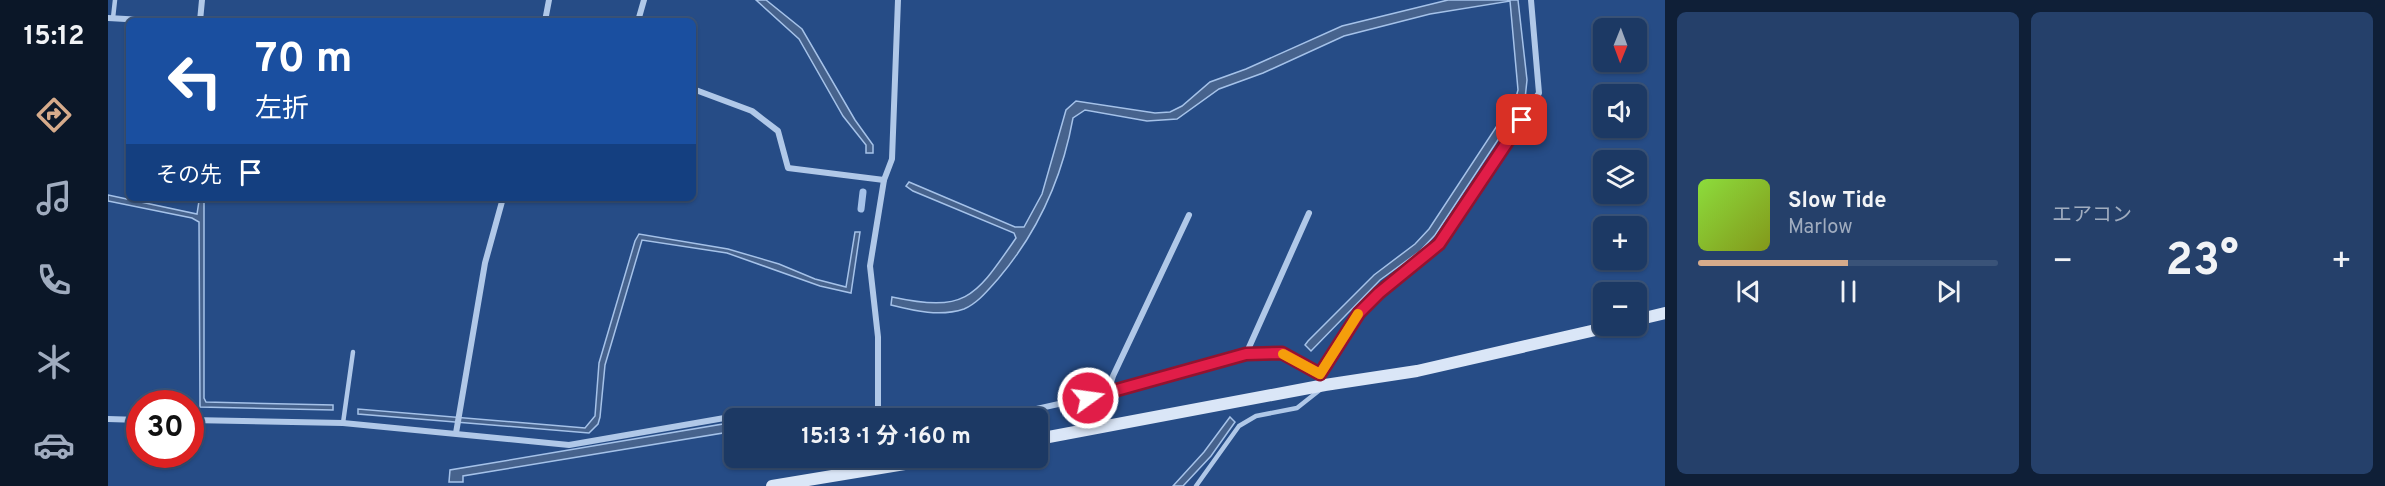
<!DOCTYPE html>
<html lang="ja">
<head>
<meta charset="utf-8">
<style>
	body { margin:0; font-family:Overpass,"Noto Sans JP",sans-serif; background:#25406a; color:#f1f3f6; height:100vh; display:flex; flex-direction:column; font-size:22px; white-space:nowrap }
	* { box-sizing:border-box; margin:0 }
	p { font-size:20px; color:#a0acbf }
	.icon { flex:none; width:33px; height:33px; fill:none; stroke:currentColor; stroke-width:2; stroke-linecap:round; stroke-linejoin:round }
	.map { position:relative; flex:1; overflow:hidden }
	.side { display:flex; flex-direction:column; gap:12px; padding:12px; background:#0f1f37; width:720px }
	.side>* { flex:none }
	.top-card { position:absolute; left:18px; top:18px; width:570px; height:183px; border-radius:9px; box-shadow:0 2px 4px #0004,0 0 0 2px #3a5378; background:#1a4fa0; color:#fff; overflow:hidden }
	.needle { width:39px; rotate:181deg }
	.fabs { position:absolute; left:1485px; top:18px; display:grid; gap:12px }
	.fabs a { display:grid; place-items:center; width:54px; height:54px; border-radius:9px; background:#1c3964; box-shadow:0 2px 4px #0004,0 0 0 2px #3a5378; font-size:30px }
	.speed { position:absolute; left:18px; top:390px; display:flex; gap:12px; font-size:30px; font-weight:700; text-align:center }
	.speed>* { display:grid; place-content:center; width:78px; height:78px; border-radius:50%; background:#1c3964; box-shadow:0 2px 4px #0004,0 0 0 2px #3a5378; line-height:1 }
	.speed .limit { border:9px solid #d22; background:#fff; color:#111 }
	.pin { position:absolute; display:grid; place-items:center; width:51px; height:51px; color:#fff; margin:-26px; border-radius:12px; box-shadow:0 3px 9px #0006 }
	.me { position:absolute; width:66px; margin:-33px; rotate:76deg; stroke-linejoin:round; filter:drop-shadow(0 0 4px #0008) }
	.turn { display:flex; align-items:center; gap:21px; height:126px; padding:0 30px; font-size:27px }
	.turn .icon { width:78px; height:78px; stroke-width:2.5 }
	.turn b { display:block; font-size:42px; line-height:51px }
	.then { display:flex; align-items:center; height:57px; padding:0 30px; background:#0003; gap:12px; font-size:22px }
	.big { font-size:45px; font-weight:700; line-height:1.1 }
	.side .widget { flex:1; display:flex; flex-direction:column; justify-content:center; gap:9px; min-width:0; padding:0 21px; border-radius:9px; background:#25406a }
	.song { display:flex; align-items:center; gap:18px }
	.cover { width:72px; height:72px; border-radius:9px; background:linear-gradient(135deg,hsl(90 70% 55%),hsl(70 70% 35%)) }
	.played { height:6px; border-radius:3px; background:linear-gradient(90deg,#d6ab8b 50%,#3a5378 50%) }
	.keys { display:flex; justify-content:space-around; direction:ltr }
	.heat { display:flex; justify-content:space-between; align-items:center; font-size:33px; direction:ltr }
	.side .tiles { flex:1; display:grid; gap:12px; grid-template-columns:repeat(2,1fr) }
	.trip { position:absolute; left:616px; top:408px; width:324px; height:60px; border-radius:9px; background:#1c3964; box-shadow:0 2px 4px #0004,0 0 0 2px #3a5378; font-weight:700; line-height:60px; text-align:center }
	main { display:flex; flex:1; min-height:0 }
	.dock { display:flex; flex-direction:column; width:108px; justify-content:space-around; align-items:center; background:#0b1728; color:#a0acbf }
	.dock .icon { width:42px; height:42px }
	.dock .current { color:#d6ab8b }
	.dock b { font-size:27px; color:#f1f3f6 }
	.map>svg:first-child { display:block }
	.water { fill:#47638d; stroke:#a5c2e9; stroke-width:1.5 }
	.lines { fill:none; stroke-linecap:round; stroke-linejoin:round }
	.stream { stroke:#a5c2e9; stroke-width:7 }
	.lane { stroke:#b0c8e8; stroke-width:4.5 }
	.street { stroke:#b0c8e8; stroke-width:6 }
	.secondary { stroke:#dae6f7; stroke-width:12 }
	.route-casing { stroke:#92132f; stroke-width:15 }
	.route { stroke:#e11d48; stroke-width:10 }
	.slow { stroke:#f59e0b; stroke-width:10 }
</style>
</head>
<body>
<main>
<nav class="dock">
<b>15:12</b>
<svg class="icon current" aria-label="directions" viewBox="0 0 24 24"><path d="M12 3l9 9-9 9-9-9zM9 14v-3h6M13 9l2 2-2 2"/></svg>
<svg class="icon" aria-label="music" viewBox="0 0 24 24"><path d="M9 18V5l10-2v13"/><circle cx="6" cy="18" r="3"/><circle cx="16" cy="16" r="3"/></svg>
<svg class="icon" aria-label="phone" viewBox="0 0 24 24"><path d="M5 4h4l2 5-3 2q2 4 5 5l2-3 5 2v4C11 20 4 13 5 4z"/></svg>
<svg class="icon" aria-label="climate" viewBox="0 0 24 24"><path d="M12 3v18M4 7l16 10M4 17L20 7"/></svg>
<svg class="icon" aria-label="car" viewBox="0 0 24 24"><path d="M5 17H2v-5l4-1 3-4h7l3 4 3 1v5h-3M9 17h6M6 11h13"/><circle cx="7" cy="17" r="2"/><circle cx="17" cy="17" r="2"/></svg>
</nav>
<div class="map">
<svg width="1557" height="486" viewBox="0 0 1557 486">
	<rect width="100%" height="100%" fill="#264c86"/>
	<!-- water -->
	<g class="water">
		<polygon points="648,0 658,0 694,29 747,120 765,145 765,153 758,153 758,145 735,116 691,39"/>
		<path d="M1340,0H1410L1419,80L1417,99L1327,235L1312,251L1272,280L1203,351L1197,345L1200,341L1266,275L1307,244L1321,229L1408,97L1410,90L1402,1L1322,14L1236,36L1155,73L1111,89L1069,119L1039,121L977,110L965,118C954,179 930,232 890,279C880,290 870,303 856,309C832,317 807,311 783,305L784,297C859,313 867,297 908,238L906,233L805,191L798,186L801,182L907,227H916L934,194L958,110L968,101L1047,113L1062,112L1074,106L1102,82L1138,69L1234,26Z"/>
		<polygon points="0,195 89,214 91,201 96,201 96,398 98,402 225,405 225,410 92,407 91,222 84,218 0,201"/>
		<polygon points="747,232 752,232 743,293 712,286 619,253 534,240 497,365 492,417 490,424 481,433 250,414 250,409 477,428 487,416 491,363 527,241 531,234 620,249 671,264 707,279 738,287"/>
		<polygon points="1122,417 1127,422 1103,456 1075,486 1065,486 1096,452"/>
		<polygon points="627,422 627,431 355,476 355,482 341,482 342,470"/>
	</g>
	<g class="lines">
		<!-- stream -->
		<polyline class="stream" points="753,209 755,192"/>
		<!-- lane -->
		<g class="lane">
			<polyline points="5,18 7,0"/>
			<polyline points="235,423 245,352"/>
			<polyline points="1088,486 1131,426 1148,416 1189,408 1213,389"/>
		</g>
		<!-- street -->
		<g class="street">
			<polyline points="0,18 53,21"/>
			<polyline points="92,21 94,0"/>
			<polyline points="437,21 441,0"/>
			<polyline points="530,21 536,0"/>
			<polyline points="585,89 644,111 670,131 680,168 776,180"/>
			<polyline points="1138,354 1201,213"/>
			<polyline points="1217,385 1212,374 1251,313 1271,293 1331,244 1431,93 1423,0"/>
			<polyline points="1000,393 1005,376 1081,215"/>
			<polyline points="770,418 770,337 762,266 776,180 784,159 790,0"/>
			<polyline points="888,418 1000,393 1138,354 1174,353 1212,374"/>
			<polyline points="0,419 32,420"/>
			<polyline points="82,420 235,423 461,445 651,412 770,411"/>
			<polyline points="348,433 377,263 395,198"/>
		</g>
		<!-- secondary -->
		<g class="secondary">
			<polyline points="1528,320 1557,313"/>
			<polyline points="930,439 1217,385 1309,371 1505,326"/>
			<polyline points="664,486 833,458"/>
		</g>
	</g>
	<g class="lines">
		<defs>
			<polyline id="route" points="980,398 1138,354 1174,353 1212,374 1251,313 1271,293 1331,244 1414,120"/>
		</defs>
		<!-- route casing -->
		<use href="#route" class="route-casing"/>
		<!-- route -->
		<use href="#route" class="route"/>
		<!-- slow -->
		<polyline class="slow" points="1175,354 1212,374 1250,314"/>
	</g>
</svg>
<div class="fabs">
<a><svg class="needle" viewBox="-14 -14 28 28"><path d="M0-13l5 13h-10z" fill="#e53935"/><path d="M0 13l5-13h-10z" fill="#a0acbf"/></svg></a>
<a><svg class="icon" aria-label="sound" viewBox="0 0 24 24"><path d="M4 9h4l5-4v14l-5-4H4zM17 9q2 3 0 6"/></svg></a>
<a><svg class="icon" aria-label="layers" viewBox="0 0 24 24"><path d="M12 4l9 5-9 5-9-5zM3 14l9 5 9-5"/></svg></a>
<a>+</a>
<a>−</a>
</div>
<div class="speed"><div class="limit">30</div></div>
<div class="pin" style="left:1414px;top:120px;background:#d93025"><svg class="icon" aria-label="arrive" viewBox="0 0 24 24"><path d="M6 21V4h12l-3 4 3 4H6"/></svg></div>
<svg class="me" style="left:980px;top:398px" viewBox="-20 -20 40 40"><circle r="17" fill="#e11d48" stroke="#fff" stroke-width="3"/><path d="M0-11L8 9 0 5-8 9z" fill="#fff"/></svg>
<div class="trip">15:13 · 1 分 · 160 m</div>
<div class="top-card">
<div class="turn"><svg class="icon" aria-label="left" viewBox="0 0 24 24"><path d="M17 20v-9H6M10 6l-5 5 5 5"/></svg><div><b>70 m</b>左折</div></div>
<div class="then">その先<svg class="icon" aria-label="arrive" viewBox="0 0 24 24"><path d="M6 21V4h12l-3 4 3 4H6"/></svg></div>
</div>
</div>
<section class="side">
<div class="tiles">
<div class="widget">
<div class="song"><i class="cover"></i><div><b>Slow Tide</b><p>Marlow</p></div></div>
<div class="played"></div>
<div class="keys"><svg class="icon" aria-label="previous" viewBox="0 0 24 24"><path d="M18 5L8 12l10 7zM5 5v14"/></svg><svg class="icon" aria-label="pause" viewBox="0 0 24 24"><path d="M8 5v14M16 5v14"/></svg><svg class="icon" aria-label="next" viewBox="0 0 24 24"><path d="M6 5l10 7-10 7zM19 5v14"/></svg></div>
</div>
<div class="widget"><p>エアコン</p>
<div class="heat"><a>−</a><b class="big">23°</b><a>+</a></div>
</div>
</div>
</section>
</main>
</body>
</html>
